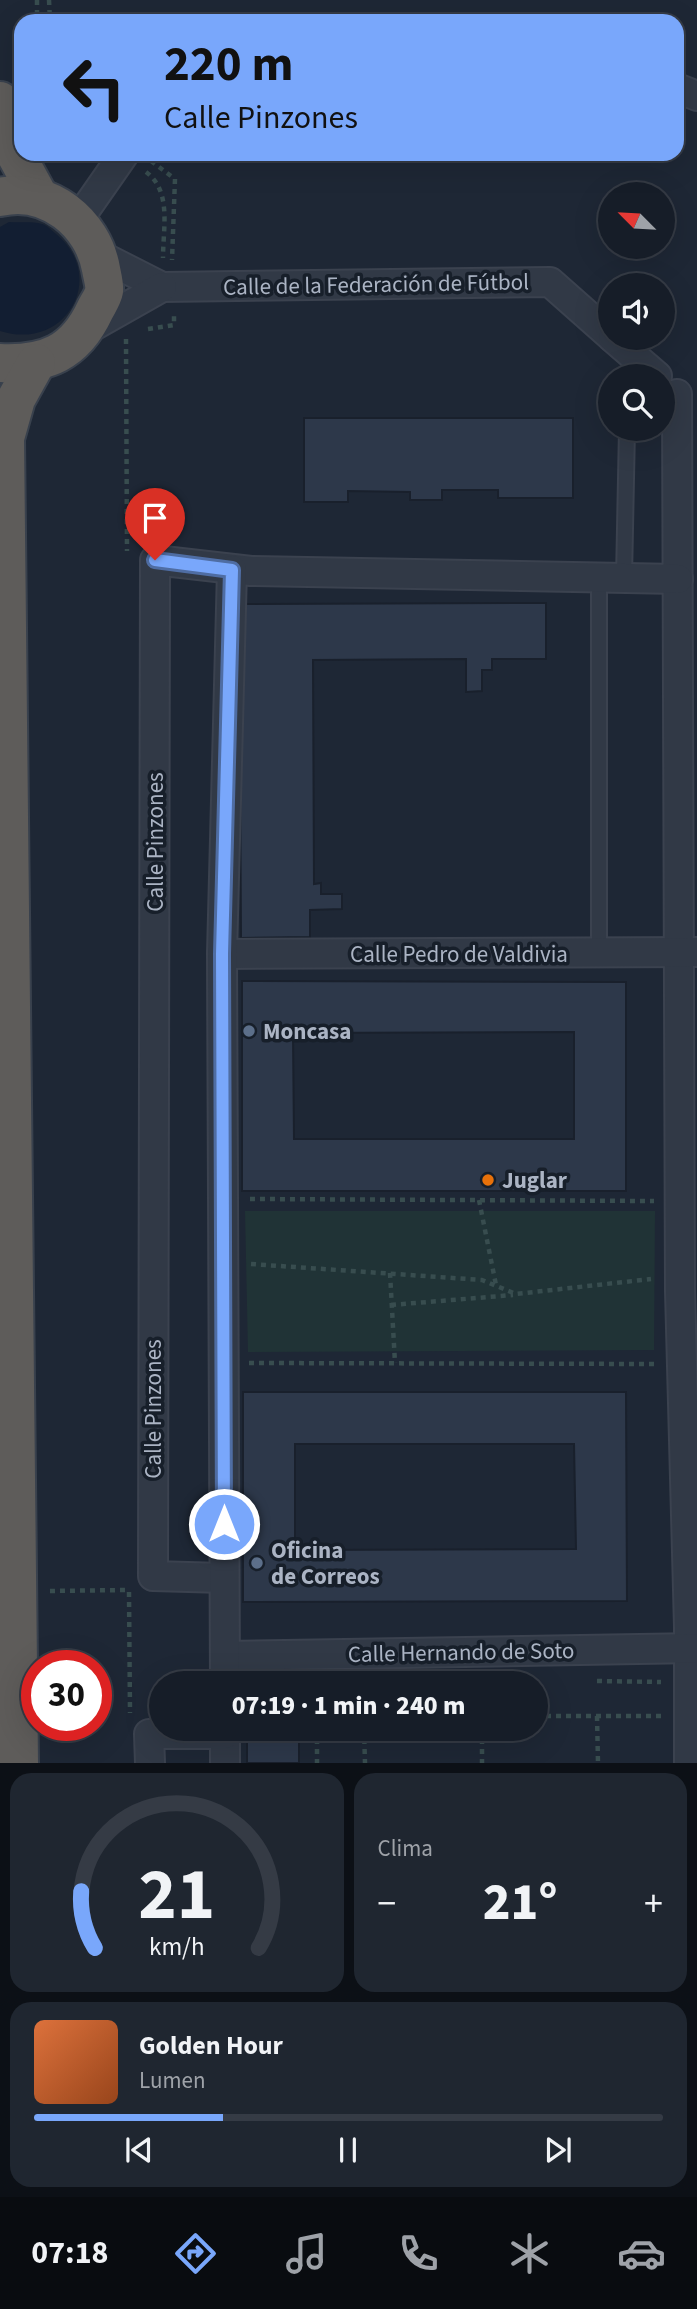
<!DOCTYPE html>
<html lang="es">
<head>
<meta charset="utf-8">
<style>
	body { margin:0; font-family:"Source Sans 3",sans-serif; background:#1f2630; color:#f1f3f6; height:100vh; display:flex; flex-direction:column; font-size:26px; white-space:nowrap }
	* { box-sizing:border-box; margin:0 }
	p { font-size:23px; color:#9ea2a8 }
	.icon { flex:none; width:38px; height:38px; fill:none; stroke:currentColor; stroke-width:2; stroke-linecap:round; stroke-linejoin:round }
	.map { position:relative; height:1763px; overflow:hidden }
	.details { display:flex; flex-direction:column; gap:10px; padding:10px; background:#0c1016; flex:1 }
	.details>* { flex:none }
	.guide { position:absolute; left:14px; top:14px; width:670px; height:147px; border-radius:21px; box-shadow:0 7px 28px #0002,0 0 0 2px #353b45; background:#79a7fb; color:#111; overflow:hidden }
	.needle { width:46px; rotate:294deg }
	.fabs { position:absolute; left:598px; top:182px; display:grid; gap:14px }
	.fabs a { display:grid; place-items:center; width:77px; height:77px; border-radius:50%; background:#161d28; box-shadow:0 7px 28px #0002,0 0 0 2px #353b45; font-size:35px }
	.speed { position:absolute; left:21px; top:1650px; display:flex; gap:14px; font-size:35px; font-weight:700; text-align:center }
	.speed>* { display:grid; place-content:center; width:91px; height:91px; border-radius:50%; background:#161d28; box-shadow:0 7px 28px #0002,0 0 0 2px #353b45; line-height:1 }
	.speed .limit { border:10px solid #d22; background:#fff; color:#111 }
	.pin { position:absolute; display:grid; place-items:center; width:60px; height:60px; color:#fff; margin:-72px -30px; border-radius:50% 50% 50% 0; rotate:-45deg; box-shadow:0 0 7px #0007 }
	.pin .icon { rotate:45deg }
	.me { position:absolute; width:77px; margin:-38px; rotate:0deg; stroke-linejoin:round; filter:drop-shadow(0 0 5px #0008) }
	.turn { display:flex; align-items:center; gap:24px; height:147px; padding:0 35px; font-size:32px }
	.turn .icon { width:91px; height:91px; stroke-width:2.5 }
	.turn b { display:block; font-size:49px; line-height:60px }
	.big { font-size:52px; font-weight:800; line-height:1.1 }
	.details .tile { flex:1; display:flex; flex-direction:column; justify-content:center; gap:10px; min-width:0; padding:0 24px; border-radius:21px; background:#1f2630 }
	.details .dial { align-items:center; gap:0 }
	.dial svg { height:182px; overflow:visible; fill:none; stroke:#353b45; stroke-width:7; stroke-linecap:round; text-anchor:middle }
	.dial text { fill:#f1f3f6; stroke:none }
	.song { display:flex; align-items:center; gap:21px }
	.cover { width:84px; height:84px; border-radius:10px; background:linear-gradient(135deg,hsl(20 70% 55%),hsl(20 70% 35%)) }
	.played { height:7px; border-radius:4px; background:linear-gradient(90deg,#79a7fb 30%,#353b45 30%) }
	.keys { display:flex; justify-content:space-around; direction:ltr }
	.heat { display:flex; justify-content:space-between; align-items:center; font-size:38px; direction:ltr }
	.details .tiles { flex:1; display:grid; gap:10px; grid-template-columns:1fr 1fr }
	.tile:last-child { grid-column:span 2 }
	.trip { position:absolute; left:149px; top:1671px; width:399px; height:70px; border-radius:35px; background:#161d28; box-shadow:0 7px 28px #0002,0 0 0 2px #353b45; font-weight:800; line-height:70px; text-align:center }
	.tabs { display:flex; height:112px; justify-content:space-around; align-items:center; background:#090c10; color:#9ea2a8 }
	.tabs .icon { width:49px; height:49px }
	.tabs .selected { color:#79a7fb }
	.tabs b { font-size:32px; color:#f1f3f6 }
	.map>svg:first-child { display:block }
	.green { fill:#203336 }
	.water { fill:#121e32 }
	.building { fill:#2d384a; stroke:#19202c; stroke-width:2; fill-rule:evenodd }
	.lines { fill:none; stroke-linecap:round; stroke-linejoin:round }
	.service-casing { stroke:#3b424f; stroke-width:18 }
	.minor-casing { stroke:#3b424f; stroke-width:32 }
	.trunk-casing { stroke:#39414d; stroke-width:42 }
	.path { stroke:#384d4f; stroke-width:4.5; stroke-dasharray:5 5; stroke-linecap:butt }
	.service { stroke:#313946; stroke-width:14 }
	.minor { stroke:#313946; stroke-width:28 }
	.trunk { stroke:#5e5c5a; stroke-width:38 }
	.route-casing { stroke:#4f6da3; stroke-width:18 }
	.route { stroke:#79a7fb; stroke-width:12 }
	.service-dot { fill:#5c6f8a; stroke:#171f2a; stroke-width:2.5 }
	.food-dot { fill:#e8710a; stroke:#171f2a; stroke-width:2.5 }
	.labels { text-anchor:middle; stroke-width:7; stroke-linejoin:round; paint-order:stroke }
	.street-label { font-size:23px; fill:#abb4c4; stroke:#171f2a }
	.poi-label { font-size:23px; font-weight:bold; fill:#abb4c4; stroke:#171f2a; text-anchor:start }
</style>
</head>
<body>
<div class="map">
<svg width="697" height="1763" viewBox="0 0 697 1763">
	<rect width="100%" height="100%" fill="#1e2735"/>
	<!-- green -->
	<polygon class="green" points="245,1211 655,1211 654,1350 248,1352"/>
	<!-- water -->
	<path class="water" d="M9,222C19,223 32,221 42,224C47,225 51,230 55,233C109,276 66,352 0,331V227Z"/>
	<!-- building -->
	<g class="building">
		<polygon points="304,418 573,418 573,498 498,498 498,490 442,490 442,500 410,500 410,492 348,491 348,502 304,502"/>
		<polygon points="546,603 546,659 492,659 492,670 482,670 482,691 466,692 466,659 313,660 314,884 321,883 321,894 342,894 342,909 310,910 310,937 241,938 239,604"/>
		<path d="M242,981L626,982V1191H242ZM574,1032V1139H294L293,1033Z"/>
		<path d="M243,1392H626L627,1601L243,1602ZM295,1444H574L576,1549L295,1550Z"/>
		<rect x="247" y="1729" width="52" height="34"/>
	</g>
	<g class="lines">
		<defs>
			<g id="service">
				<polyline points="624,578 627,429"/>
				<polyline points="599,953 599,578"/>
			</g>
			<g id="minor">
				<polyline points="677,88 697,96"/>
				<polyline points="78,220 124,154"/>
				<polyline points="99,255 162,287 550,282 611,336"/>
				<polyline points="86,330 162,287"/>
				<polyline points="613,338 657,376"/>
				<polyline points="677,394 680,1291 689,1627 689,1763"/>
				<polyline points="222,954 697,952"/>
				<polyline points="224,1578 153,1576 155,560 251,571 678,579"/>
				<polyline points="225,1656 697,1648"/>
				<polyline points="225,1684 222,954 232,570"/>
				<polyline points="225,1729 225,1763"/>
				<polyline points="150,1763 149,1734 225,1734"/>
			</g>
			<g id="trunk">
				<polyline points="0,101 9,142 39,197"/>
				<path d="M0,197C48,186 93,223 101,269C102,275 105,285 104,291C103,297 98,304 95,310C75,353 46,365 0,363"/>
				<polyline points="19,1763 5,438 16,399 36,363"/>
			</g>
		</defs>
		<!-- service casing -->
		<use href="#service" class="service-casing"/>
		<!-- minor casing -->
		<use href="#minor" class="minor-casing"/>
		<!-- trunk casing -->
		<use href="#trunk" class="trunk-casing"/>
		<!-- path -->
		<g class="path">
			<polyline points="37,0 37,21"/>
			<polyline points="49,0 50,21"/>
			<polyline points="151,161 175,179 172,260"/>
			<path d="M146,172C172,191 163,228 163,258"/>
			<polyline points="148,329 174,325 174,314"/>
			<polyline points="126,339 127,551"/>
			<polyline points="250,1199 654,1201"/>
			<polyline points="479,1200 496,1285"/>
			<polyline points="251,1264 482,1280 516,1294 651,1279"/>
			<polyline points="390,1273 395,1363"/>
			<polyline points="391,1305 513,1295"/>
			<polyline points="249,1363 657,1364"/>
			<polyline points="50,1591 129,1590"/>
			<polyline points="129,1592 130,1713"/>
			<polyline points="597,1681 661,1682"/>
			<polyline points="536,1716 661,1716"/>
			<polyline points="597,1716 598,1763"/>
			<polyline points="317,1729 317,1763"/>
			<polyline points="364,1729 365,1763"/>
			<polyline points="482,1729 482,1763"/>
		</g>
		<!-- service -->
		<use href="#service" class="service"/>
		<!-- minor -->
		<use href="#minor" class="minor"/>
		<!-- trunk -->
		<use href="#trunk" class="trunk"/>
	</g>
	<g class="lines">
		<defs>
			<polyline id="route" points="155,560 232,570 222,954 224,1524"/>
		</defs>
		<!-- route casing -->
		<use href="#route" class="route-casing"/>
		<!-- route -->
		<use href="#route" class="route"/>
	</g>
	<!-- markers -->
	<g class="service-dot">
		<circle cx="249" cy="1031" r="7"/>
		<circle cx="257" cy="1563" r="7"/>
	</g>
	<circle class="food-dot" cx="488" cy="1180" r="7"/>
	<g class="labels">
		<!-- street labels -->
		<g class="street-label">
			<text transform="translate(376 284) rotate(-1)" y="8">Calle de la Federación de Fútbol</text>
			<text transform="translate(155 842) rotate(-90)" y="8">Calle Pinzones</text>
			<text x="459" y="962">Calle Pedro de Valdivia</text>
			<text transform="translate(153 1409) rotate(-90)" y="8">Calle Pinzones</text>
			<text transform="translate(461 1652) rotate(-1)" y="8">Calle Hernando de Soto</text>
		</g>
		<!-- poi labels -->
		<g class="poi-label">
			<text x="263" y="1039">Moncasa</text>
			<text x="502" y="1188">Juglar</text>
			<text x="271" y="1558">Oficina<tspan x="271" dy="26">de Correos</tspan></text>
		</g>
	</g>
</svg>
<div class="fabs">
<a><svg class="needle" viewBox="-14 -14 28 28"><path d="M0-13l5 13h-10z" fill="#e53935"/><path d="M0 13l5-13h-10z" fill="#9ea2a8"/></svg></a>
<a><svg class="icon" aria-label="sound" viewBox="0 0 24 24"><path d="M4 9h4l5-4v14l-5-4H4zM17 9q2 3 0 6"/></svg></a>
<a><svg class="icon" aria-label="search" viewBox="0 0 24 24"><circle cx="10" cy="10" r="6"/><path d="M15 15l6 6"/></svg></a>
</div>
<div class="speed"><div class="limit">30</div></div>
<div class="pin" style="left:155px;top:560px;background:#d93025"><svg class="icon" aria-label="arrive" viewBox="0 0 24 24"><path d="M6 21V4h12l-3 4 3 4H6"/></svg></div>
<svg class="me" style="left:224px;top:1524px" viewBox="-20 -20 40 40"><circle r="17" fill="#79a7fb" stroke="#fff" stroke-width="3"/><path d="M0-11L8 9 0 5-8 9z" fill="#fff"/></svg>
<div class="trip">07:19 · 1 min · 240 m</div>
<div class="guide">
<div class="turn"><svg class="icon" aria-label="left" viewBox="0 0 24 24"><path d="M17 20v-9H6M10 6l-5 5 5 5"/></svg><div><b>220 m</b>Calle Pinzones</div></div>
</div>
</div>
<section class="details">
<div class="tiles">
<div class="tile dial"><svg viewBox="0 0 100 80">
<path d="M14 69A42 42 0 1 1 86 69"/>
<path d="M14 69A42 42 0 0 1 8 44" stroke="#79a7fb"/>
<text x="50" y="56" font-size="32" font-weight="700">21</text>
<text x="50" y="72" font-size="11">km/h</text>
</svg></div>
<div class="tile"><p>Clima</p>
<div class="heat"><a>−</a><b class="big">21°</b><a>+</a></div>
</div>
<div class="tile">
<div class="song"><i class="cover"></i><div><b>Golden Hour</b><p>Lumen</p></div></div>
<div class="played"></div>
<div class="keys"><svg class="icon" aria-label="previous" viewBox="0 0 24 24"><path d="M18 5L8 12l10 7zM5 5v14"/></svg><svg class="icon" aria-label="pause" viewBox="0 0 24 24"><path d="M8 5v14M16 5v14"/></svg><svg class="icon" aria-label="next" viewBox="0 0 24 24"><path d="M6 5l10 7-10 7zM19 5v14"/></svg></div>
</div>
</div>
</section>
<nav class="tabs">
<b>07:18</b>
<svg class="icon selected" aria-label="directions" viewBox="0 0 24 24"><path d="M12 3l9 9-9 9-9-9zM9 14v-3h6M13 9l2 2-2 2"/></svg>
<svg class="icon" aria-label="music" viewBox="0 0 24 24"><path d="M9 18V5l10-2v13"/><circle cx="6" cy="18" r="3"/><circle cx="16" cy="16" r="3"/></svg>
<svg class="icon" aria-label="phone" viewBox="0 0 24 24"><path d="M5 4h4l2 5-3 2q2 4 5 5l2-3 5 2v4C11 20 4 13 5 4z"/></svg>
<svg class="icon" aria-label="climate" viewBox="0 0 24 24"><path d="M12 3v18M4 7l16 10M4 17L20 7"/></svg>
<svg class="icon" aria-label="car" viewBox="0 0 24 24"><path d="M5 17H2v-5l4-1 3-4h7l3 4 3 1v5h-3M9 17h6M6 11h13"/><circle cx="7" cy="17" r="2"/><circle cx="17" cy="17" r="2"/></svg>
</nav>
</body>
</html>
